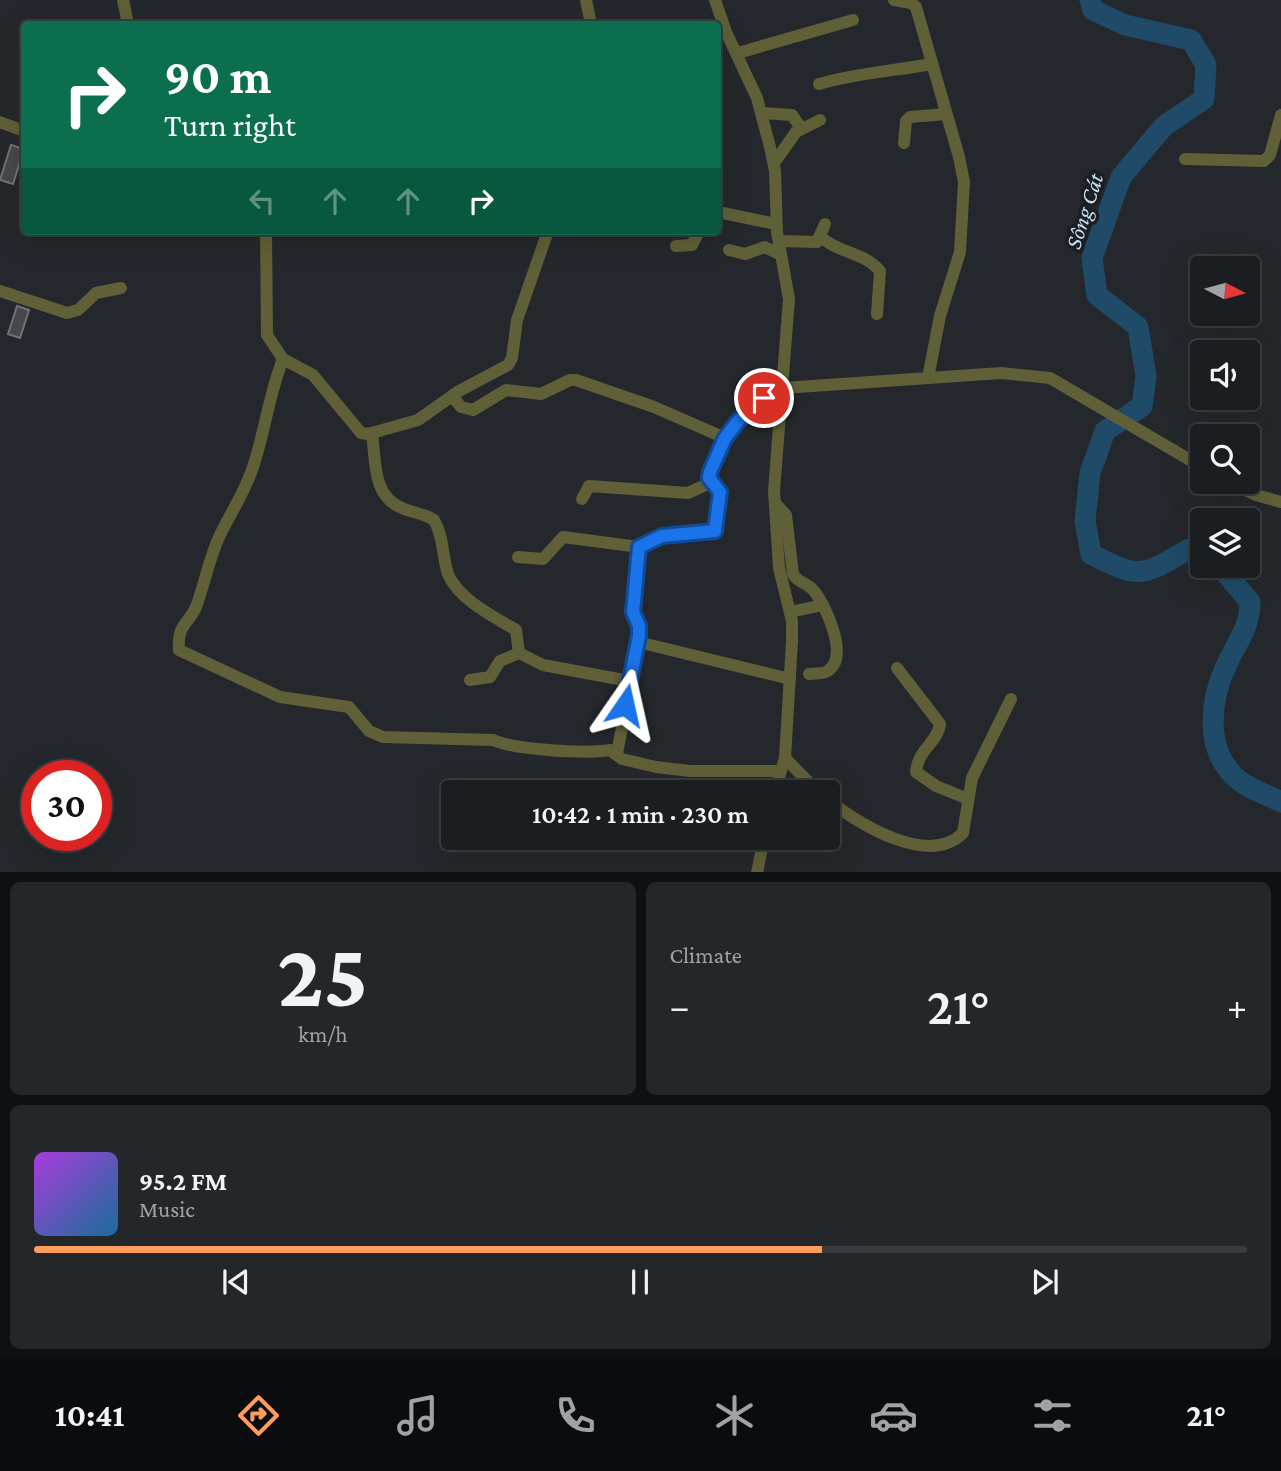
<!DOCTYPE html>
<html lang="en">
<head>
<meta charset="utf-8">
<style>
	body { margin:0; font-family:"Crimson Pro",serif; background:#24272a; color:#f1f3f6; height:100vh; display:flex; flex-direction:column; font-size:26px; white-space:nowrap }
	* { box-sizing:border-box; margin:0 }
	p { font-size:23px; color:#a0a2a5 }
	.icon { flex:none; width:38px; height:38px; fill:none; stroke:currentColor; stroke-width:2; stroke-linecap:round; stroke-linejoin:round }
	.map { position:relative; height:872px; overflow:hidden }
	.side { display:flex; flex-direction:column; gap:10px; padding:10px; background:#0f1012; flex:1 }
	.side>* { flex:none }
	.top-card { position:absolute; left:21px; top:21px; width:700px; height:214px; border-radius:7px; box-shadow:0 7px 28px #0002,0 0 0 2px #393c3f; background:#0b6e4f; color:#fff; overflow:hidden }
	.needle { width:46px; rotate:96deg }
	.fabs { position:absolute; left:1190px; top:256px; display:grid; gap:14px }
	.fabs a { display:grid; place-items:center; width:70px; height:70px; border-radius:7px; background:#1b1e21; box-shadow:0 7px 28px #0002,0 0 0 2px #393c3f; font-size:35px }
	.speed { position:absolute; left:21px; top:760px; display:flex; gap:14px; font-size:35px; font-weight:700; text-align:center }
	.speed>* { display:grid; place-content:center; width:91px; height:91px; border-radius:50%; background:#1b1e21; box-shadow:0 7px 28px #0002,0 0 0 2px #393c3f; line-height:1 }
	.speed .limit { border:10px solid #d22; background:#fff; color:#111 }
	.pin { position:absolute; display:grid; place-items:center; width:60px; height:60px; color:#fff; margin:-30px; border:4px solid #fff; border-radius:50%; box-shadow:0 2px 7px #0007 }
	.me { position:absolute; width:77px; margin:-38px; rotate:11deg; stroke-linejoin:round; filter:drop-shadow(0 0 5px #0008) }
	.turn { display:flex; align-items:center; gap:24px; height:147px; padding:0 28px; font-size:32px }
	.turn .icon { width:91px; height:91px; stroke-width:2.5 }
	.turn b { display:block; font-size:49px; line-height:60px }
	.lanes { display:flex; align-items:center; height:66px; padding:0 28px; background:#0003; justify-content:center; gap:35px; direction:ltr }
	.lanes .off { opacity:.35 }
	.big { font-size:52px; font-weight:600; line-height:1.1 }
	.side .card { flex:1; display:flex; flex-direction:column; justify-content:center; gap:10px; min-width:0; padding:0 24px; border-radius:10px; background:#24272a }
	.side .dial { align-items:center; gap:0 }
	.dial b { font-size:91px; line-height:1 }
	.song { display:flex; align-items:center; gap:21px }
	.cover { width:84px; height:84px; border-radius:10px; background:linear-gradient(135deg,hsl(280 70% 55%),hsl(200 70% 35%)) }
	.played { height:7px; border-radius:4px; background:linear-gradient(90deg,#ff9b5b 65%,#393c3f 65%) }
	.keys { display:flex; justify-content:space-around; direction:ltr }
	.heat { display:flex; justify-content:space-between; align-items:center; font-size:38px; direction:ltr }
	.side .tiles { flex:1; display:grid; gap:10px; grid-template-columns:1fr 1fr }
	.card:last-child { grid-column:span 2 }
	.trip { position:absolute; left:441px; top:780px; width:399px; height:70px; border-radius:7px; background:#1b1e21; box-shadow:0 7px 28px #0002,0 0 0 2px #393c3f; font-weight:600; line-height:70px; text-align:center }
	.tab-bar { display:flex; height:112px; justify-content:space-around; align-items:center; background:#0b0c0d; color:#a0a2a5 }
	.tab-bar .icon { width:49px; height:49px }
	.tab-bar .on { color:#ff9b5b }
	.tab-bar b { font-size:32px; color:#f1f3f6 }
	.map>svg:first-child { display:block }
	.lines { fill:none; stroke-linecap:round; stroke-linejoin:round }
	.river { stroke:#1f4b68; stroke-width:21 }
	.building { fill:#47484d; stroke:#717278; stroke-width:2 }
	.street { stroke:#5f5f38; stroke-width:12 }
	.route-casing { stroke:#114b97; stroke-width:18 }
	.route { stroke:#1a73e8; stroke-width:12 }
	.labels { text-anchor:middle; stroke-width:7; stroke-linejoin:round; paint-order:stroke }
	.water-label { font-size:23px; font-style:italic; fill:#c6e1f5; stroke:#1b1e22 }
</style>
</head>
<body>
<div class="map">
<svg width="1281" height="873" viewBox="0 0 1281 873">
	<rect width="100%" height="100%" fill="#24282c"/>
	<g class="lines">
		<!-- river -->
		<g class="river">
			<path d="M1090,0L1093,10L1125,25L1191,40L1206,65L1204,99L1164,126L1121,177L1092,258L1097,295L1138,327L1146,376L1142,406L1105,431L1090,473L1085,521L1091,554C1140,580 1143,576 1189,549L1202,555"/>
			<path d="M1219,565L1250,602C1249,631 1237,641 1226,666C1210,700 1205,748 1234,776C1245,788 1267,794 1281,802"/>
		</g>
	</g>
	<!-- building -->
	<g class="building">
		<polygon points="11,145 24,149 13,184 0,180"/>
		<polygon points="17,306 29,310 20,338 8,334"/>
	</g>
	<g class="lines">
		<!-- street -->
		<g class="street">
			<polyline points="123,0 128,24"/>
			<polyline points="586,0 591,24"/>
			<polyline points="715,0 726,32 757,98 770,147 775,171 777,232 789,299 774,491 779,568 792,621 792,641 785,758 774,793"/>
			<polyline points="894,0 911,3 916,7 959,157 964,182 960,252 940,316 928,378"/>
			<polyline points="738,53 853,20"/>
			<path d="M819,84C856,73 894,71 932,64"/>
			<polyline points="762,113 792,115 801,128"/>
			<polyline points="0,122 24,131"/>
			<polyline points="904,143 906,121 910,117 946,114"/>
			<polyline points="1185,159 1264,161 1270,155 1281,115"/>
			<polyline points="774,163 796,132 820,120"/>
			<polyline points="718,212 776,224"/>
			<polyline points="266,231 267,335 283,359 313,375 361,433 368,434 418,420 459,391 508,365 512,358 517,320 548,231"/>
			<path d="M821,237C838,253 864,252 880,271L877,314"/>
			<polyline points="779,241 817,242 825,224"/>
			<polyline points="676,246 692,245 699,231"/>
			<polyline points="729,250 745,254 765,247 781,255"/>
			<polyline points="0,291 67,313 78,310 96,293 121,288"/>
			<path d="M283,359C269,394 265,431 253,467C245,492 231,512 220,535C209,558 205,583 196,607C188,625 177,624 179,650L280,697L349,707L369,731L383,737L493,740C515,750 586,754 610,750L622,759L656,767L690,771H781"/>
			<polyline points="452,396 461,407 473,410 506,390 541,394 570,380 576,380 654,407 725,438 755,405 783,388 1001,373 1050,378 1202,467"/>
			<path d="M372,434C376,461 372,496 402,508C413,513 424,513 434,520C444,537 442,556 448,574C458,599 494,617 516,630L519,653"/>
			<polyline points="1227,481 1256,495 1281,502"/>
			<polyline points="582,499 589,486 688,493 712,482"/>
			<path d="M775,503L786,515L793,574C798,583 808,583 814,591C826,606 851,659 826,672C821,674 814,673 809,674"/>
			<polyline points="518,557 543,559 563,537 639,547"/>
			<polyline points="790,612 823,605"/>
			<polyline points="638,642 790,679"/>
			<path d="M897,668L940,724C938,742 918,749 916,772L936,786L968,799"/>
			<polyline points="470,680 490,677 500,661 519,653 543,665 629,681"/>
			<polyline points="617,753 640,636 639,626 633,612 639,547 661,536 715,531 720,492 709,476 725,438"/>
			<polyline points="785,758 819,793"/>
			<path d="M828,800C858,823 928,868 963,833L972,778L1011,699"/>
			<polyline points="757,873 764,838"/>
		</g>
	</g>
	<g class="lines">
		<defs>
			<polyline id="route" points="625,705 639,636 639,626 633,612 639,547 662,536 715,531 720,492 709,478 710,472 725,438 739,420 764,398"/>
		</defs>
		<!-- route casing -->
		<use href="#route" class="route-casing"/>
		<!-- route -->
		<use href="#route" class="route"/>
	</g>
	<g class="labels">
		<!-- water labels -->
		<g class="water-label">
			<text transform="translate(1084 211) rotate(-72)" y="8">Sông Cát</text>
		</g>
	</g>
</svg>
<div class="fabs">
<a><svg class="needle" viewBox="-14 -14 28 28"><path d="M0-13l5 13h-10z" fill="#e53935"/><path d="M0 13l5-13h-10z" fill="#a0a2a5"/></svg></a>
<a><svg class="icon" aria-label="sound" viewBox="0 0 24 24"><path d="M4 9h4l5-4v14l-5-4H4zM17 9q2 3 0 6"/></svg></a>
<a><svg class="icon" aria-label="search" viewBox="0 0 24 24"><circle cx="10" cy="10" r="6"/><path d="M15 15l6 6"/></svg></a>
<a><svg class="icon" aria-label="layers" viewBox="0 0 24 24"><path d="M12 4l9 5-9 5-9-5zM3 14l9 5 9-5"/></svg></a>
</div>
<div class="speed"><div class="limit">30</div></div>
<div class="pin" style="left:764px;top:398px;background:#d93025"><svg class="icon" aria-label="arrive" viewBox="0 0 24 24"><path d="M6 21V4h12l-3 4 3 4H6"/></svg></div>
<svg class="me" style="left:625px;top:705px" viewBox="-20 -20 40 40"><path d="M0-17L14 15 0 8-14 15z" fill="#1a73e8" stroke="#fff" stroke-width="4"/></svg>
<div class="trip">10:42 · 1 min · 230 m</div>
<div class="top-card">
<div class="turn"><svg class="icon" aria-label="right" viewBox="0 0 24 24"><path d="M7 20v-9h11M14 6l5 5-5 5"/></svg><div><b>90 m</b>Turn right</div></div>
<div class="lanes"><svg class="icon off" aria-label="left" viewBox="0 0 24 24"><path d="M17 20v-9H6M10 6l-5 5 5 5"/></svg><svg class="icon off" aria-label="ahead" viewBox="0 0 24 24"><path d="M12 20V5M6 11l6-6 6 6"/></svg><svg class="icon off" aria-label="ahead" viewBox="0 0 24 24"><path d="M12 20V5M6 11l6-6 6 6"/></svg><svg class="icon" aria-label="right" viewBox="0 0 24 24"><path d="M7 20v-9h11M14 6l5 5-5 5"/></svg></div>
</div>
</div>
<section class="side">
<div class="tiles">
<div class="card dial"><b>25</b><p>km/h</p></div>
<div class="card"><p>Climate</p>
<div class="heat"><a>−</a><b class="big">21°</b><a>+</a></div>
</div>
<div class="card">
<div class="song"><i class="cover"></i><div><b>95.2 FM</b><p>Music</p></div></div>
<div class="played"></div>
<div class="keys"><svg class="icon" aria-label="previous" viewBox="0 0 24 24"><path d="M18 5L8 12l10 7zM5 5v14"/></svg><svg class="icon" aria-label="pause" viewBox="0 0 24 24"><path d="M8 5v14M16 5v14"/></svg><svg class="icon" aria-label="next" viewBox="0 0 24 24"><path d="M6 5l10 7-10 7zM19 5v14"/></svg></div>
</div>
</div>
</section>
<nav class="tab-bar">
<b>10:41</b>
<svg class="icon on" aria-label="directions" viewBox="0 0 24 24"><path d="M12 3l9 9-9 9-9-9zM9 14v-3h6M13 9l2 2-2 2"/></svg>
<svg class="icon" aria-label="music" viewBox="0 0 24 24"><path d="M9 18V5l10-2v13"/><circle cx="6" cy="18" r="3"/><circle cx="16" cy="16" r="3"/></svg>
<svg class="icon" aria-label="phone" viewBox="0 0 24 24"><path d="M5 4h4l2 5-3 2q2 4 5 5l2-3 5 2v4C11 20 4 13 5 4z"/></svg>
<svg class="icon" aria-label="climate" viewBox="0 0 24 24"><path d="M12 3v18M4 7l16 10M4 17L20 7"/></svg>
<svg class="icon" aria-label="car" viewBox="0 0 24 24"><path d="M5 17H2v-5l4-1 3-4h7l3 4 3 1v5h-3M9 17h6M6 11h13"/><circle cx="7" cy="17" r="2"/><circle cx="17" cy="17" r="2"/></svg>
<svg class="icon" aria-label="filters" viewBox="0 0 24 24"><path d="M4 7h16M4 17h16"/><circle cx="9" cy="7" r="2"/><circle cx="15" cy="17" r="2"/></svg>
<b>21°</b>
</nav>
</body>
</html>
